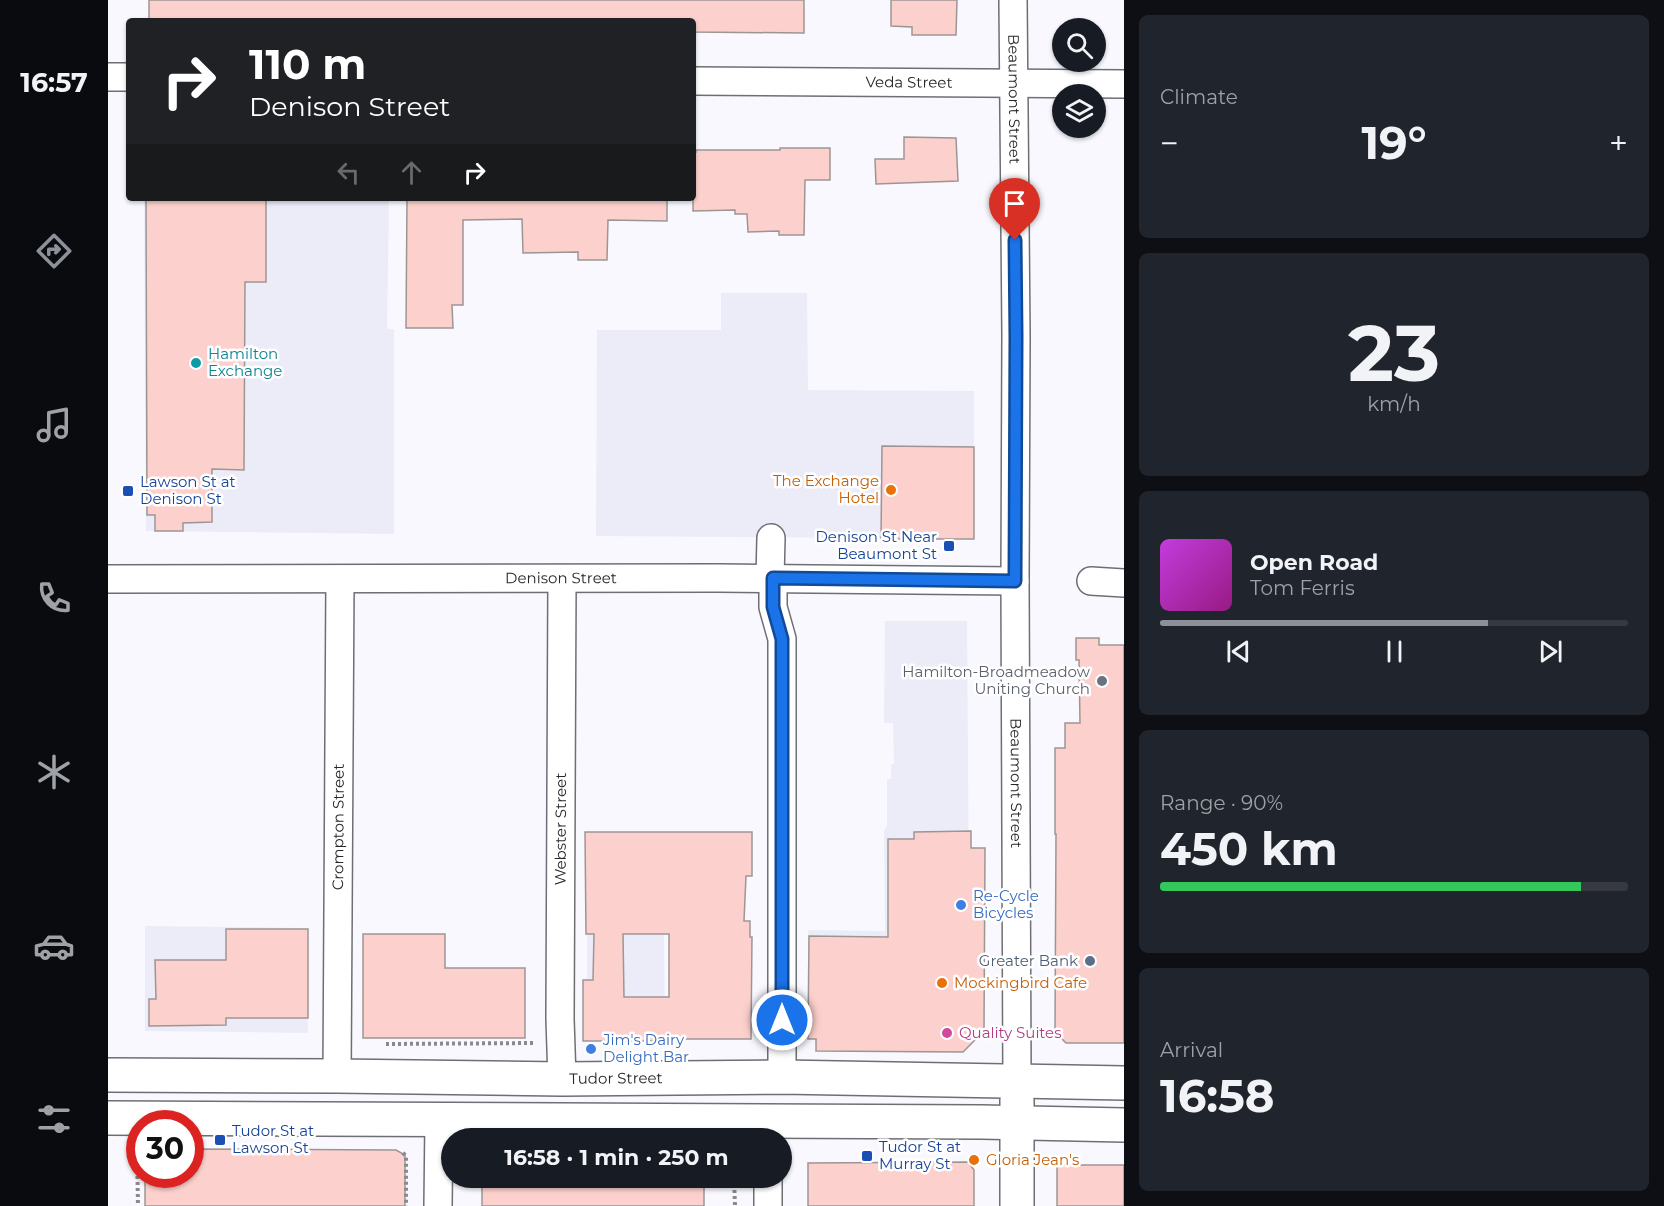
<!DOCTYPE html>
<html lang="en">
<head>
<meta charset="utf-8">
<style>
	body { margin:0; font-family:Montserrat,sans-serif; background:#20242c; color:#f1f3f6; height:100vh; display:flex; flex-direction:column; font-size:22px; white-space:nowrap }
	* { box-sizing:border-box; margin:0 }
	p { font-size:20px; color:#9ea1a6 }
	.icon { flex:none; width:33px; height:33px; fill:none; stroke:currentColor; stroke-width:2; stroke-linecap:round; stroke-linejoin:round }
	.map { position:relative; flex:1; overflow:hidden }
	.drawer { display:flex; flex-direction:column; gap:15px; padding:15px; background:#0d0f14; width:540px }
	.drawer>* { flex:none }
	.top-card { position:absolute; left:18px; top:18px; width:570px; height:183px; border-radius:6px; box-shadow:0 2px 4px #0004; background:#202124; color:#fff; overflow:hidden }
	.tools { position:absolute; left:944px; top:18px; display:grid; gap:12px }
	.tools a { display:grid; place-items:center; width:54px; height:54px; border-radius:50%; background:#171b24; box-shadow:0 2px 4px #0004; font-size:30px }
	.speed { position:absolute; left:18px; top:1110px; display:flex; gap:12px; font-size:30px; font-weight:700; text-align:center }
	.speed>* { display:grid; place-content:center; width:78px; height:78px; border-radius:50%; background:#171b24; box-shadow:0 2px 4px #0004; line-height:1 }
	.speed .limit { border:9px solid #d22; background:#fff; color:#111 }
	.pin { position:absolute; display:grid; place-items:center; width:51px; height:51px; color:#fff; margin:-62px -26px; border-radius:50% 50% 50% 0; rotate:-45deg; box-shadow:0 0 6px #0007 }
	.pin .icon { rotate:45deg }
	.me { position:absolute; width:66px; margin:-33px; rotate:0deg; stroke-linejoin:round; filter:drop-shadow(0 0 4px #0008) }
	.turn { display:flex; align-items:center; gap:21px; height:126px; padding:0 24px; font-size:27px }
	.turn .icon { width:78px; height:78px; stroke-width:2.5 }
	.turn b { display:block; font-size:42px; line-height:51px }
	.lanes { display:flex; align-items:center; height:57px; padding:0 24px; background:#0003; justify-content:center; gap:30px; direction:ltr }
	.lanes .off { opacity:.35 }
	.big { font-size:45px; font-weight:700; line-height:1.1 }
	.drawer .card { flex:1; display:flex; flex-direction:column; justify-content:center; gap:9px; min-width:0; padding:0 21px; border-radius:9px; background:#20242c }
	.drawer .dial { align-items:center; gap:0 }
	.dial b { font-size:78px; line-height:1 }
	.song { display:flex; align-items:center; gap:18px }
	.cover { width:72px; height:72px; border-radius:9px; background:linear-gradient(135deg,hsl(290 70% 55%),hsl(310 70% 35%)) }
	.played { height:6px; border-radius:3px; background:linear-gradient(90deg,#8c9099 70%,#363941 70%) }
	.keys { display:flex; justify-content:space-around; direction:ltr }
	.heat { display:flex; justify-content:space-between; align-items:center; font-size:33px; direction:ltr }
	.charge { height:9px; border-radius:4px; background:linear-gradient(90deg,#34c759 90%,#363941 0) }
	.trip { position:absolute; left:333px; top:1128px; width:351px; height:60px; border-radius:30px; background:#171b24; box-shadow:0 2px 4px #0004; font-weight:700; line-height:60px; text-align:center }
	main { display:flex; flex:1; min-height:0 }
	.tab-bar { display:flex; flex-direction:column; width:108px; justify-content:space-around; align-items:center; background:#090b0e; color:#9ea1a6 }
	.tab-bar .icon { width:42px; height:42px }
	.tab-bar .selected { color:#8c9099 }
	.tab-bar b { font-size:27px; color:#f1f3f6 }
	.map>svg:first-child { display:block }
	.built { fill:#ececf9 }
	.building { fill:#fcd1cd; stroke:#9d9594; stroke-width:1.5; fill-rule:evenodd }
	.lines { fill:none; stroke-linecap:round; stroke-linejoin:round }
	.minor-casing { stroke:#6f6e75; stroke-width:30 }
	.major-casing { stroke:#6f6e75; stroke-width:36 }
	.path { stroke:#89898e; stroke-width:4; stroke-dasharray:3 3; stroke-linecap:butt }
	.minor { stroke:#fff; stroke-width:27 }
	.major { stroke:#fff; stroke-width:33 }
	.route-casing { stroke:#114b97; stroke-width:15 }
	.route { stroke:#1a73e8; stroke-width:10 }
	.culture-dot { fill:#0f9aa8; stroke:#fff; stroke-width:2 }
	.food-dot { fill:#e8710a; stroke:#fff; stroke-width:2 }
	.transit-dot { fill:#1a4fb4; stroke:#fff; stroke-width:2 }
	.worship-dot { fill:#6b7280; stroke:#fff; stroke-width:2 }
	.shop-dot { fill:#3f7fe0; stroke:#fff; stroke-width:2 }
	.service-dot { fill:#5c6f8a; stroke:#fff; stroke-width:2 }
	.hotel-dot { fill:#d1479c; stroke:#fff; stroke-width:2 }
	.labels { text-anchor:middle; stroke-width:5; stroke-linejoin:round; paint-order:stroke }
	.street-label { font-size:15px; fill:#27272a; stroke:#fff }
	.culture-label { font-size:15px; fill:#0d838f; stroke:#fff; text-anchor:start }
	.food-label { font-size:15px; fill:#c56008; stroke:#fff; text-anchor:start }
	.transit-label { font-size:15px; fill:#164399; stroke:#fff; text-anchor:start }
	.worship-label { font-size:15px; fill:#5b616d; stroke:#fff; text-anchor:end }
	.shop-label { font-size:15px; fill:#366cbe; stroke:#fff; text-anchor:start }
	.service-label { font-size:15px; fill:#4e5e75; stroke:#fff; text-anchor:end }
	.hotel-label { font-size:15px; fill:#b23c85; stroke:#fff; text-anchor:start }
</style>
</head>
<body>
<main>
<nav class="tab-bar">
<b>16:57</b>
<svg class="icon selected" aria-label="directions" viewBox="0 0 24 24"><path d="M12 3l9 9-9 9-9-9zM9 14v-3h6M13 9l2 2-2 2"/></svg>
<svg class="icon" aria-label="music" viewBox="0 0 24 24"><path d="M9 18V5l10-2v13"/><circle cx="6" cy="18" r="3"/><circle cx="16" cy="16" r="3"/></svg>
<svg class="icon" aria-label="phone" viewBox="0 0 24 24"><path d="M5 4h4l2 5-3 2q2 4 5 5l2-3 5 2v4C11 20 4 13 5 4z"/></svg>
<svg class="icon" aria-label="climate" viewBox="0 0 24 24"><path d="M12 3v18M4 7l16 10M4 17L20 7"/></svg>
<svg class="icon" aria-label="car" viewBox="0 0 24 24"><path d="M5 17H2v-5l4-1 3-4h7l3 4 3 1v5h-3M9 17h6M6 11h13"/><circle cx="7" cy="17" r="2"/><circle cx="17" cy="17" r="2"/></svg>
<svg class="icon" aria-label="filters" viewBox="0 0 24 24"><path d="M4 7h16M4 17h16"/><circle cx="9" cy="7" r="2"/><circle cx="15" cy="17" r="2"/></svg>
</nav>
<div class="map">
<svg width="1016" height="1206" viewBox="0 0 1016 1206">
	<rect width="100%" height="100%" fill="#f8f8fe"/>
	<!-- built -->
	<g class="built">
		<polygon points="36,198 281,198 279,329 286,329 286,534 38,531"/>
		<polygon points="613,293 699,293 700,390 866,391 866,539 488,536 489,330 613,330"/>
		<polygon points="777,621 859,621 862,1038 700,1036 700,930 777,931 776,831 779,826 779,779 783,779 783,764 786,764 785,723 776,723"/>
		<polygon points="37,926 199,928 200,1033 37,1031"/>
		<polygon points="556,929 557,1036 479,1035 479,930"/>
	</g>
	<!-- building -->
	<g class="building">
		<polygon points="41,0 696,0 696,33 585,32 585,21 41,21"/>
		<polygon points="783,0 849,0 848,35 804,35 804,27 783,26"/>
		<polygon points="796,137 848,138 850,181 768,184 767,159 796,159"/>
		<polygon points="672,148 722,148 722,180 697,180 696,235 671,235 671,231 640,232 639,214 627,214 627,210 585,211 585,152 588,152 588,150 672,150"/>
		<polygon points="38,198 158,198 158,282 137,282 136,470 104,469 104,522 75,523 75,531 47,531 47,515 39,515"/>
		<polygon points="299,198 369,200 369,198 559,198 559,221 500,220 499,260 470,260 470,252 415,253 414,219 355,220 355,305 344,305 345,328 298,328"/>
		<polygon points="774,446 866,447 866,539 773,539"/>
		<polygon points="968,638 991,638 991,645 1016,645 1016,1043 958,1043 947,1032 948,834 947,834 947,748 957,748 957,723 972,723 971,660 968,660"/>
		<polygon points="863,831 863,848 877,848 876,1031 855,1052 708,1051 708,1039 700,1039 701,936 780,937 780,839 806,839 806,832"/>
		<path d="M477,832H644V876H638L636,921H642V937H644L643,1039H561V1041H475V980H485L486,934H478ZM515,934H561V997H516Z"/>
		<polygon points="118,929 200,929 200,1018 118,1018 118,1025 41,1026 41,999 48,999 47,960 118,960"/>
		<polygon points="255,934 337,934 337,968 417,968 417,1038 255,1038"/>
		<polygon points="82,1149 288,1150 297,1155 297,1206 37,1206 37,1174 82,1174"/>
		<polygon points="860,1162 866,1170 866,1206 700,1206 700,1163"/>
		<rect x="949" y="1165" width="67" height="41"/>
		<rect x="374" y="1178" width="222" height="28"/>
	</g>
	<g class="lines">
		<defs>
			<g id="minor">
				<path id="s1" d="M905,0L908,336L907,581L909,1081"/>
				<polyline points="0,77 21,77"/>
				<path id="s2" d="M585,81L1016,84"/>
				<polyline points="662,578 663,538"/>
				<polyline points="665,578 665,607 674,639 674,1077"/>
				<path id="s3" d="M0,579L611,578L907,581"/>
				<polyline points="983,581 1016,583"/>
				<path id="s4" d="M229,1076L232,579"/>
				<path id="s5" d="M454,1079L452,1019L454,579"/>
				<polyline points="660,1178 660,1206"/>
				<polyline points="330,1206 331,1120"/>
			</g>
			<g id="major">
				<path id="s6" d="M0,1075L229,1076L454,1079L674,1077L1016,1083"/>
				<polyline points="909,1100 909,1206"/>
				<polyline points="0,1118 873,1122 1016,1125"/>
			</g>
		</defs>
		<!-- minor casing -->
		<use href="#minor" class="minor-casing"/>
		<!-- major casing -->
		<use href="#major" class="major-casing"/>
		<!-- path -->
		<g class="path">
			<polyline points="278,1044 427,1043"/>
			<polyline points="29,1152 30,1206"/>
			<polyline points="295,1153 298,1156 298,1206"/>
			<polyline points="626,1178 627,1206"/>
		</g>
		<!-- minor -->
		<use href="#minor" class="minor"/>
		<!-- major -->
		<use href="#major" class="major"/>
	</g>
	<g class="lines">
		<defs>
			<polyline id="route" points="674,1020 674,639 665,607 665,578 907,581 908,336 907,240"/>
		</defs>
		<!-- route casing -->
		<use href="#route" class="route-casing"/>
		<!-- route -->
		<use href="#route" class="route"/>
	</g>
	<!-- markers -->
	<circle class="culture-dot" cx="88" cy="363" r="6"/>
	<g class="food-dot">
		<circle cx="783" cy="490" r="6"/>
		<circle cx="834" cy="983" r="6"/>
		<circle cx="866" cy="1160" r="6"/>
	</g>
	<g class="transit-dot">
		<rect x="14" y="485" width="12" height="12" rx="3"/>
		<rect x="835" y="540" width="12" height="12" rx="3"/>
		<rect x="106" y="1134" width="12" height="12" rx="3"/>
		<rect x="753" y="1150" width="12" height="12" rx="3"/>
	</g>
	<circle class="worship-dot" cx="994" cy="681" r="6"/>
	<g class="shop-dot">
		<circle cx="853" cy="905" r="6"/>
		<circle cx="483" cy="1049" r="6"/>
	</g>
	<circle class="service-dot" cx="982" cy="961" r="6"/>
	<circle class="hotel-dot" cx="839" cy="1033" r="6"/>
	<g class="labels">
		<!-- street labels -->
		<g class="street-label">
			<text dy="5" stroke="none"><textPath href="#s2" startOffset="216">Veda Street</textPath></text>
			<text dy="5" stroke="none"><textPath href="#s1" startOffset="99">Beaumont Street</textPath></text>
			<text dy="5" stroke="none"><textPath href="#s3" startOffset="453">Denison Street</textPath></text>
			<text dy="5" stroke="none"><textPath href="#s1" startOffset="783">Beaumont Street</textPath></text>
			<text dy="5" stroke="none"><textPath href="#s4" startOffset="249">Crompton Street</textPath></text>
			<text dy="5" stroke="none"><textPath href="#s5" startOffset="250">Webster Street</textPath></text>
			<text dy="5" stroke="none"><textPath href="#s6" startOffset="508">Tudor Street</textPath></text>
		</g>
		<!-- culture labels -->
		<g class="culture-label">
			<text x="100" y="359">Hamilton<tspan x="100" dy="17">Exchange</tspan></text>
		</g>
		<!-- food labels -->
		<g class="food-label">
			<text x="771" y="486" text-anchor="end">The Exchange<tspan x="771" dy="17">Hotel</tspan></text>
			<text x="846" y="988">Mockingbird Cafe</text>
			<text x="878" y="1165">Gloria Jean's</text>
		</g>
		<!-- transit labels -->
		<g class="transit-label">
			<text x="32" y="487">Lawson St at<tspan x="32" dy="17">Denison St</tspan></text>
			<text x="829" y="542" text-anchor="end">Denison St Near<tspan x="829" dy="17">Beaumont St</tspan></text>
			<text x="124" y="1136">Tudor St at<tspan x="124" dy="17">Lawson St</tspan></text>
			<text x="771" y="1152">Tudor St at<tspan x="771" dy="17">Murray St</tspan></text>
		</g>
		<!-- worship labels -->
		<g class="worship-label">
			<text x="982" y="677">Hamilton-Broadmeadow<tspan x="982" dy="17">Uniting Church</tspan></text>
		</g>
		<!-- shop labels -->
		<g class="shop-label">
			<text x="865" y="901">Re-Cycle<tspan x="865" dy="17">Bicycles</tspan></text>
			<text x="495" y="1045">Jim's Dairy<tspan x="495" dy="17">Delight Bar</tspan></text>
		</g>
		<!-- service labels -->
		<g class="service-label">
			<text x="970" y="966">Greater Bank</text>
		</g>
		<!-- hotel labels -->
		<g class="hotel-label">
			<text x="851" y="1038">Quality Suites</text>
		</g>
	</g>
</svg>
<div class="tools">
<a><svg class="icon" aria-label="search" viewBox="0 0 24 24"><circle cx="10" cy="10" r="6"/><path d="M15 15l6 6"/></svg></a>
<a><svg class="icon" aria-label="layers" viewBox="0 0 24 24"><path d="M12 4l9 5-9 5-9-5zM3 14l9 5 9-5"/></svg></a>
</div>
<div class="speed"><div class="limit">30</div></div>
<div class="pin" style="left:907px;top:240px;background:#d93025"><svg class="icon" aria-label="arrive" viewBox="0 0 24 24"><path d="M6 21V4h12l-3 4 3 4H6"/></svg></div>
<svg class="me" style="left:674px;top:1020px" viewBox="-20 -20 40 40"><circle r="17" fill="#1a73e8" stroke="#fff" stroke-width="3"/><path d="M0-11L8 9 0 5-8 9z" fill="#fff"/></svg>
<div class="trip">16:58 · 1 min · 250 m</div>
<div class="top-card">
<div class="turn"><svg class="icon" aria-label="right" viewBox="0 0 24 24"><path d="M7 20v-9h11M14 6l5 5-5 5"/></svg><div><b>110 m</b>Denison Street</div></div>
<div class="lanes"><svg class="icon off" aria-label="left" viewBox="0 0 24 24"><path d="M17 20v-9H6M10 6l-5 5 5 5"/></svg><svg class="icon off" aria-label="ahead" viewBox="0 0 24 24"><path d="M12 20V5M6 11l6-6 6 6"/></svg><svg class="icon" aria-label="right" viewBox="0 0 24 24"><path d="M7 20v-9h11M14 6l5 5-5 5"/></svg></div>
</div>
</div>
<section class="drawer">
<div class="card"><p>Climate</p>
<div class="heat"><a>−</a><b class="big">19°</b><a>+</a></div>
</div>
<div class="card dial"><b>23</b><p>km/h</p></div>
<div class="card">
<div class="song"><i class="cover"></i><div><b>Open Road</b><p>Tom Ferris</p></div></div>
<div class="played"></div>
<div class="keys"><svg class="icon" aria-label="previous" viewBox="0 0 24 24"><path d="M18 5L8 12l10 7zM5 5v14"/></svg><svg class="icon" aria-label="pause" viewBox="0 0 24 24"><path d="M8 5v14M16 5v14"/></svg><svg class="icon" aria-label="next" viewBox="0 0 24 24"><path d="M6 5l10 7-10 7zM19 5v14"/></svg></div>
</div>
<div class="card"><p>Range · 90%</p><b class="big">450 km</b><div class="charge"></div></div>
<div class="card"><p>Arrival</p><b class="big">16:58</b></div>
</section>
</main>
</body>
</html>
